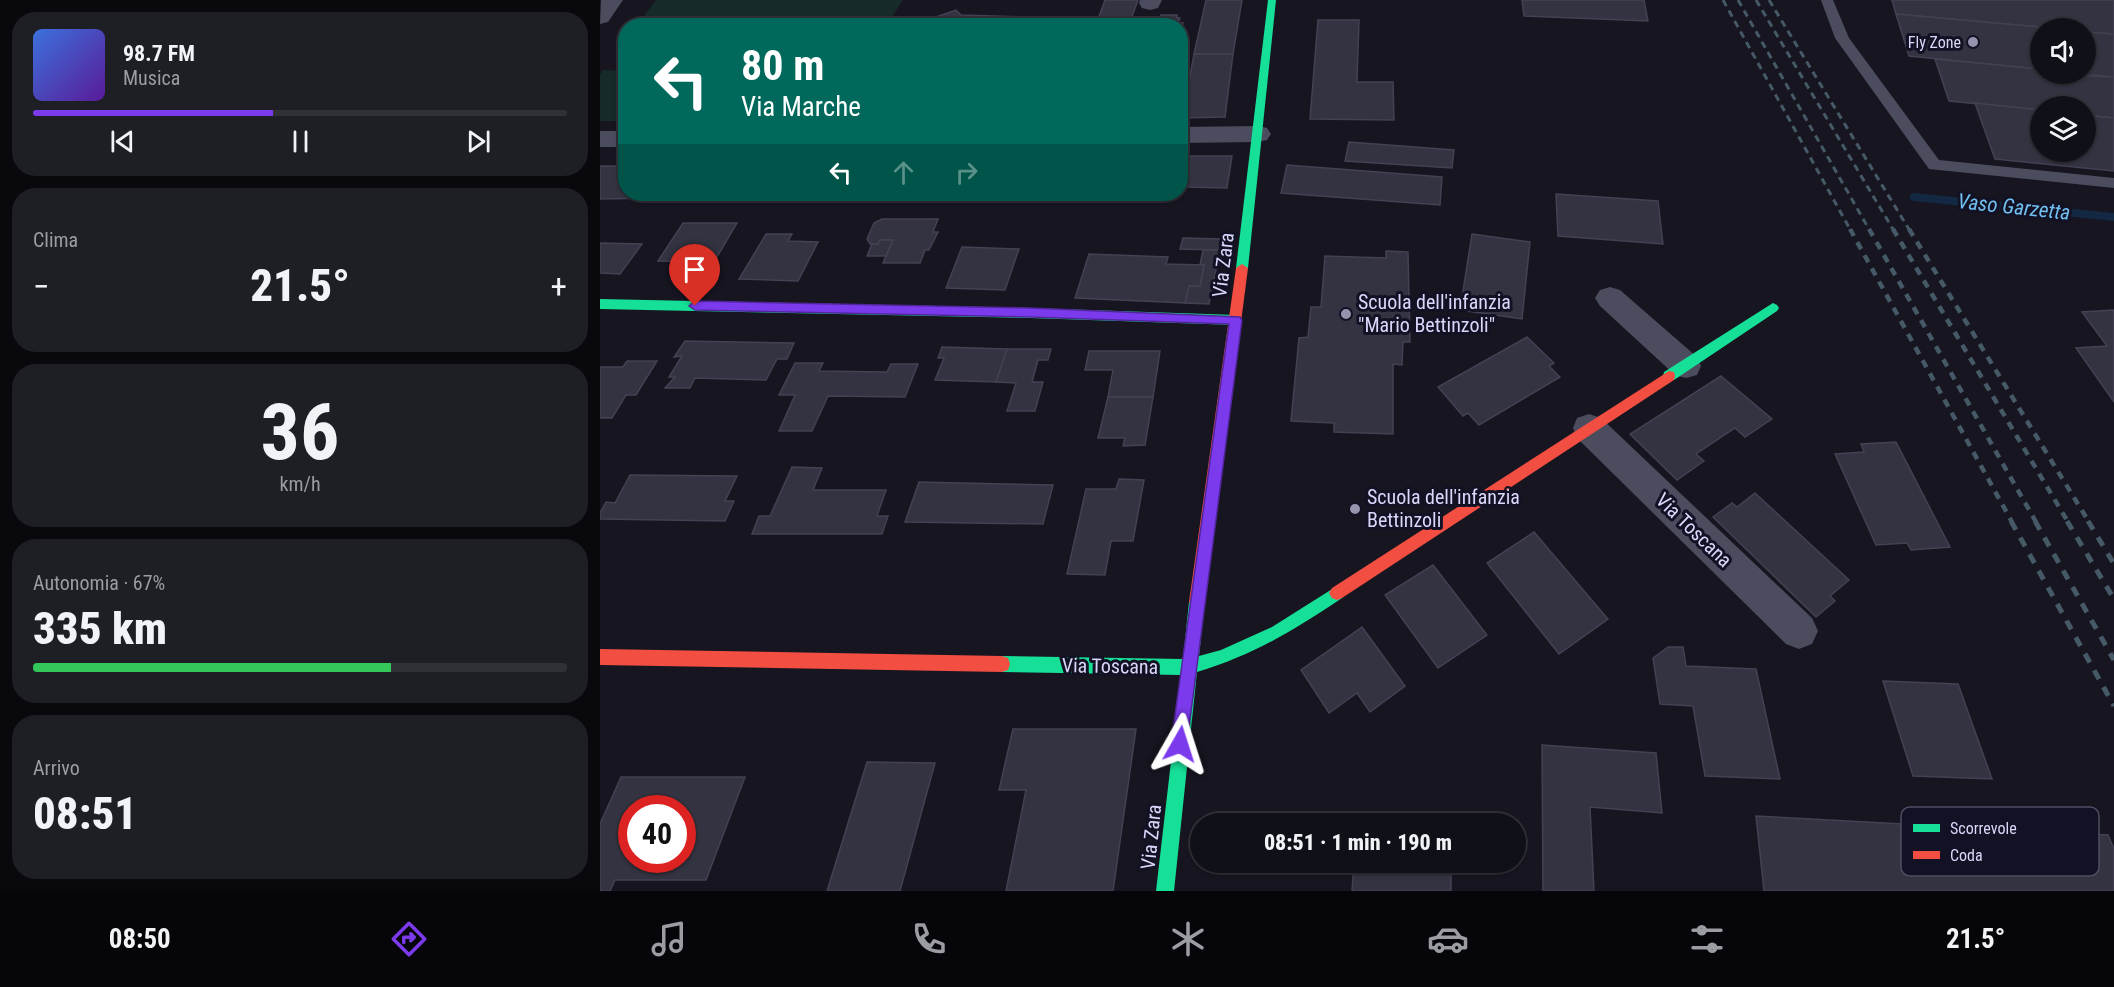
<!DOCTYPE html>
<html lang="it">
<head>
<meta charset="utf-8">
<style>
	body { margin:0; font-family:"Roboto Condensed",sans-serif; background:#1e1e25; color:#f1f3f6; height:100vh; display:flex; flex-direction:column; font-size:22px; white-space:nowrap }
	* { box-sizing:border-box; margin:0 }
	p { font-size:20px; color:#9c9da2 }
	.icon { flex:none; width:33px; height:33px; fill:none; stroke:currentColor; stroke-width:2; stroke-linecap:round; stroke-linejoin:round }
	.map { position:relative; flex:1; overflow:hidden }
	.details { display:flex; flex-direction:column; gap:12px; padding:12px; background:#09090d; width:600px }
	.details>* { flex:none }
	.hud { position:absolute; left:18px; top:18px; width:570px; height:183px; border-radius:24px; box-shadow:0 2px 4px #0004,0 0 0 2px #303037; background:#00695c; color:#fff; overflow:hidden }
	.controls { position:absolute; left:1430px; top:18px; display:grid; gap:12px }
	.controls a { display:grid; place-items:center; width:66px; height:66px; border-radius:50%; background:#101018; box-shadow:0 2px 4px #0004,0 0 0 2px #303037; font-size:30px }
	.speed { position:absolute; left:18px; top:795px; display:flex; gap:12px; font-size:30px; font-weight:700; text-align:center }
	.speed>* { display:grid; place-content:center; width:78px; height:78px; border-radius:50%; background:#101018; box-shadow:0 2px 4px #0004,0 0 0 2px #303037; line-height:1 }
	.speed .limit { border:9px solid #d22; background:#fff; color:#111 }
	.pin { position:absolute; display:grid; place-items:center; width:51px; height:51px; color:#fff; margin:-62px -26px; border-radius:50% 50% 50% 0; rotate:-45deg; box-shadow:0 0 6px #0007 }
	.pin .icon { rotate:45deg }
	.me { position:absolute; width:66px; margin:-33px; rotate:6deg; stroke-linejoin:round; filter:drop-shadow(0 0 4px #0008) }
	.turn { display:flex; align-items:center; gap:21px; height:126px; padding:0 24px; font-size:27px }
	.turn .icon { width:78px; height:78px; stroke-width:2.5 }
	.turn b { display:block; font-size:42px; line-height:51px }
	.lanes { display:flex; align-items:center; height:57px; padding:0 24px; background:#0003; justify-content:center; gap:30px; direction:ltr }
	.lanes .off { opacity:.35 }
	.big { font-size:45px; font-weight:800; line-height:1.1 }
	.details .tile { flex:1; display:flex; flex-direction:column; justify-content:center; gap:9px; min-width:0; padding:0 21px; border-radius:24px; background:#1e1e25 }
	.details .dial { align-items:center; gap:0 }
	.dial b { font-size:78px; line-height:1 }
	.song { display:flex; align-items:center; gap:18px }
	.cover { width:72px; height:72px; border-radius:9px; background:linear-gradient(135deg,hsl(220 70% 55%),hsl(270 70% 35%)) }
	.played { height:6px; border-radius:3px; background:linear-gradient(90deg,#7c3aed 45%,#303037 45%) }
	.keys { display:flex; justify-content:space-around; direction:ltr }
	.heat { display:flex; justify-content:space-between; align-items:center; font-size:33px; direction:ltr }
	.charge { height:9px; border-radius:4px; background:linear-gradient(90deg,#34c759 67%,#303037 0) }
	.trip { position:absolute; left:590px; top:813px; width:336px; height:60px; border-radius:30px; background:#101018; box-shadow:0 2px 4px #0004,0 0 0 2px #303037; font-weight:800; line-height:60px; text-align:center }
	.tab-bar { display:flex; height:96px; justify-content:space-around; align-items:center; background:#06060a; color:#9c9da2 }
	.tab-bar .icon { width:42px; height:42px }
	.tab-bar .on { color:#7c3aed }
	.tab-bar b { font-size:27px; color:#f1f3f6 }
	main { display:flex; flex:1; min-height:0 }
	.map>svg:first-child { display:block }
	.green { fill:#152a29 }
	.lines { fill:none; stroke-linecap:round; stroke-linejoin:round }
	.stream { stroke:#132943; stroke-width:8 }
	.building { fill:#343342; stroke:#434153; stroke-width:1.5; fill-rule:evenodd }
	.lane { fill:#4c4c5f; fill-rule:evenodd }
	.street { fill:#4c4c5f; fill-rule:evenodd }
	.fast { fill:#16e098; fill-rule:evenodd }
	.jam { fill:#f24e42; fill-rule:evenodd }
	.rail-far2 { stroke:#455a66; stroke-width:3; stroke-dasharray:7 5; stroke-linecap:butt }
	.rail-far1 { stroke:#455a66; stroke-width:4.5; stroke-dasharray:8 7; stroke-linecap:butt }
	.rail { stroke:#455a66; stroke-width:5; stroke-dasharray:10 9; stroke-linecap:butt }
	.route { fill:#7c3aed; stroke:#51269a; stroke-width:1.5 }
	.poi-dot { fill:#9594ae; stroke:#131124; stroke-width:2 }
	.labels { text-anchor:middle; stroke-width:6; stroke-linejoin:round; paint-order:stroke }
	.far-poi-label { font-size:16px; fill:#d9d8fb; stroke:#131124; text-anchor:end }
	.street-label { font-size:20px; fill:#d9d8fb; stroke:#131124 }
	.poi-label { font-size:20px; fill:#d9d8fb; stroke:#131124; text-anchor:start }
	.water-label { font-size:21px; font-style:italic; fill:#70c0f1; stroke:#131124 }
	.key { fill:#131124; stroke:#4e4d64; stroke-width:1.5 }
	.key-label { font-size:16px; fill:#d9d8fb }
</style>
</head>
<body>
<main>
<section class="details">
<div class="tile">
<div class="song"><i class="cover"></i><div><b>98.7 FM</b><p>Musica</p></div></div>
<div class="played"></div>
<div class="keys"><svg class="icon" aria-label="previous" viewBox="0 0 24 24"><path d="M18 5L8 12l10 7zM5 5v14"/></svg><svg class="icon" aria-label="pause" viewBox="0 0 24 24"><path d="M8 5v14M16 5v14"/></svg><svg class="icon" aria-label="next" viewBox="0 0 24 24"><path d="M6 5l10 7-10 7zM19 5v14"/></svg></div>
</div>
<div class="tile"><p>Clima</p>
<div class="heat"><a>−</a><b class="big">21.5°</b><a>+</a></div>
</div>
<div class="tile dial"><b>36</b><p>km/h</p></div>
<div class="tile"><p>Autonomia · 67%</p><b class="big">335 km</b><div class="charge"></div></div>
<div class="tile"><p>Arrivo</p><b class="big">08:51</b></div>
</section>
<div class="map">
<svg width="1514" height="891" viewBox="0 0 1514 891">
	<rect width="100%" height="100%" fill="#161520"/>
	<!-- green -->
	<g class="green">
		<polygon points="56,0 303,0 287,25 37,25"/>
		<polygon points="3,70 25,71 25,121 0,121 0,74"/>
	</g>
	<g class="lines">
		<!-- stream -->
		<polyline class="stream" points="1314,197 1514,217"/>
	</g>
	<!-- building -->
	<g class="building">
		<polygon points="505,0 538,0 530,22 497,22"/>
		<polygon points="606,0 642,0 633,54 594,54"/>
		<polygon points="922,0 1044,0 1048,21 924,16"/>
		<polygon points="1292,0 1514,0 1514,34 1485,32 1485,28 1452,28 1296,14"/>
		<polygon points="356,10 361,15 422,17 418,26 310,26"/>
		<polygon points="1296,14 1452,28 1440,28 1440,69 1309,56"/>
		<polygon points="561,15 577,15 577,18 580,18 578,23 583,23 580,33 580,26 496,26 497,22 559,23"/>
		<polygon points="718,20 759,20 757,82 793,82 794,120 710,119"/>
		<polygon points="1485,32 1514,34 1514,77 1483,74 1485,74"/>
		<polygon points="594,54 633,54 625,117 580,118 580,87 588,87"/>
		<polygon points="1335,59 1440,69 1440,74 1514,77 1514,118 1485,115 1485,106 1440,106 1440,110 1349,101"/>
		<polygon points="1375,103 1440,110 1440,152 1485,152 1485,115 1514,118 1514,171 1395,159"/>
		<polygon points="749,142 854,150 852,168 745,161"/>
		<polygon points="584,156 632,156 627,188 587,187 589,175 580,174"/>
		<polygon points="687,165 842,177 840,205 681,193"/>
		<polygon points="0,166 26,166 26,194 61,194 58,198 0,199"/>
		<polygon points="130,194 174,194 171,200 126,200"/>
		<polygon points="297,194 352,194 350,199 295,200"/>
		<polygon points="956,194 1058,201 1063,244 958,236"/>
		<polygon points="282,219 338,219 333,232 338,232 329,250 325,250 320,263 283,263 293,240 280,240 278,244 270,244 267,239 274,223"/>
		<polygon points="83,223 137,223 114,262 58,261"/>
		<polygon points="166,234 192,234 188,241 218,242 198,281 139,279"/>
		<polygon points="872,234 930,242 922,319 860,310"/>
		<polygon points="583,238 622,239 620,250 580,249"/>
		<polygon points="280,240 293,240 286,256 267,256 272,244 278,244"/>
		<polygon points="0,243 42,244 20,274 0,273"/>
		<polygon points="362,247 419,249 405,290 346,288"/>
		<polygon points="603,250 620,250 609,304 585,303 589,286 600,286 604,265 600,265"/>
		<polygon points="786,251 808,252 810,342 803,342 802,365 793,364 793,434 734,432 734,423 691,421 699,338 708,337 711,307 721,307 725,256 786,258"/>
		<polygon points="489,254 568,257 566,264 604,265 600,286 589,286 585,303 475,298"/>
		<polygon points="1514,310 1514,402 1476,348 1507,346 1482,312"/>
		<polygon points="927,337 954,363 949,366 960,377 879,425 868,413 863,416 838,387"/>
		<polygon points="85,341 194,343 187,359 177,359 166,380 95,378 90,388 65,388 75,377 69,377 82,356 74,357"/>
		<polygon points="342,347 407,349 396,382 335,380 344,358 338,358"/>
		<polygon points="407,349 451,349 448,360 438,360 432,382 443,382 435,411 407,411 416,383 396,382"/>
		<polygon points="489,351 560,351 553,397 508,397 513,370 485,370"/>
		<polygon points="27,361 57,361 36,395 26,395 12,418 0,418 0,367 23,367"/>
		<polygon points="195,363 223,363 219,371 287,372 291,364 318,364 305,397 228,396 212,431 179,431 195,395 179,395"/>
		<polygon points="1121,376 1172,419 1145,437 1135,428 1096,454 1104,461 1077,480 1030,434"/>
		<polygon points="508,397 553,397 545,445 523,446 525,438 498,438"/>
		<polygon points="1296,442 1350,547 1311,550 1307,543 1276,545 1235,454 1264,452 1261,444"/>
		<polygon points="192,467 222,468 213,490 286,490 277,516 288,516 282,534 152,534 159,516 170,516"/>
		<polygon points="30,475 137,476 125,501 134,501 125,521 0,519 0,513 6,502 15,503"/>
		<polygon points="519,479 544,480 533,541 511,541 505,575 467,574 486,489 516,489"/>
		<polygon points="319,482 453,485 443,524 305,522"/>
		<polygon points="1155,493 1249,580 1230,596 1235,601 1216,617 1113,517 1132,503 1137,507"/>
		<polygon points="934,532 1008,619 959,654 887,563"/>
		<polygon points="833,565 887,635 838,668 785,595"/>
		<polygon points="762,627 805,686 770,712 757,693 729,713 701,670"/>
		<polygon points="1068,647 1083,647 1086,666 1156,669 1180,779 1105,776 1093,706 1060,704 1053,658"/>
		<polygon points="1283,681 1358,684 1392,779 1313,776"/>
		<polygon points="413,729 536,729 513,891 406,891 426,790 399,790"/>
		<polygon points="942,745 1056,753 1062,813 990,807 994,891 943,891"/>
		<polygon points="267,762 335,763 300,891 227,891"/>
		<path d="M21,777H145L106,880H15L10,891H0V824ZM32,808H82V860H32Z"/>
		<polygon points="1156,816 1508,835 1514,849 1514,891 1164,891"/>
		<polygon points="754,862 851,862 851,891 752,891"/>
	</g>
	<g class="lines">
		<!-- lane -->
		<polygon class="lane" points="1221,0 1233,0 1249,38 1339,160 1514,178 1514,188 1329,169 1235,38"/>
		<!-- street -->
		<g class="street">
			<polygon points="1,0 23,0 8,22 0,24"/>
			<polygon points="540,0 562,0 558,8 550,10 542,8 539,3"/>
			<polygon points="658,126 667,128 671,134 667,140 658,142 580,143 580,127"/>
			<rect x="0" y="131" width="26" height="16"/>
			<polygon points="1010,287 1020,290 1097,357 1101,366 1097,375 1086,378 1075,375 1000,306 995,298 1000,290"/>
			<polygon points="989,414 1001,418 1212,618 1218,631 1212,644 1199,649 1186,644 977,438 973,428 977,418"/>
		</g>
		<!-- fast -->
		<g class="fast">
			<polygon points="668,0 676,0 648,268 642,272 636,268"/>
			<polygon points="0,299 430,308 636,315 642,320 636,325 430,318 0,309"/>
			<polygon points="1173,303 1177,305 1179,308 1177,311 1074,380 1064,380 1063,376 1064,372"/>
			<path d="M737,586L742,588L745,593L742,598C694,630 654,655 597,672L574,891H556L581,675L402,672L396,670L394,664L396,658L402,656L583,659L589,602L592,597L597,595L602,597L605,602L599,656L621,650L672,627Z"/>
		</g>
		<!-- jam -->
		<g class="jam">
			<polygon points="642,264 648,268 605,602 602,607 597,609 592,607 589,602 636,268"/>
			<polygon points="1069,371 1074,372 1075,376 1074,380 742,598 737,600 732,598 729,593 732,588"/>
			<polygon points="0,649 402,656 408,658 410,664 408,670 402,672 0,665"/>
		</g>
		<!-- rail-far2 -->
		<g class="rail-far2">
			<polyline points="1123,0 1251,231"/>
			<polyline points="1138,0 1270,231"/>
			<polyline points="1156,0 1294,231"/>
			<polyline points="1169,0 1310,231"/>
		</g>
		<!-- rail-far1 -->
		<g class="rail-far1">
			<polyline points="1250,229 1412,522"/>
			<polyline points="1269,229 1436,522"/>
			<polyline points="1293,229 1468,522"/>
			<polyline points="1309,229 1489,522"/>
		</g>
		<!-- rail -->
		<g class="rail">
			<polyline points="1411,521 1514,706"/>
			<polyline points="1435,521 1514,660"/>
			<polyline points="1467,521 1514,599"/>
			<polyline points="1488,521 1514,564"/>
		</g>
	</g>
	<!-- route -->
	<polygon class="route" points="95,301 430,308 640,317 642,320 586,750 580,753 574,750 571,744 629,324 430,317 95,310 89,306"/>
	<!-- markers -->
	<g class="poi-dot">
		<circle cx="1373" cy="42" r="6"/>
		<circle cx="746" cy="314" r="6"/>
		<circle cx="755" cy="509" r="6"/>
	</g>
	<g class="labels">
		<!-- far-poi labels -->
		<g class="far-poi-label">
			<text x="1361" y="48">Fly Zone</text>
		</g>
		<!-- street labels -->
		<g class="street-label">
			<text transform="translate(623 265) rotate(-83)" y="7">Via Zara</text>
			<text transform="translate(1094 530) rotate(44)" y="7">Via Toscana</text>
			<text transform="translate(510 666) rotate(1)" y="7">Via Toscana</text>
			<text transform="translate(551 837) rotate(-84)" y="7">Via Zara</text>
		</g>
		<!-- poi labels -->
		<g class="poi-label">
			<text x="758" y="309">Scuola dell'infanzia<tspan x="758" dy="23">"Mario Bettinzoli"</tspan></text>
			<text x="767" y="504">Scuola dell'infanzia<tspan x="767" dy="23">Bettinzoli</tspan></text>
		</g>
		<!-- water labels -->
		<g class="water-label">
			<text transform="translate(1414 207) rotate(6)" y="7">Vaso Garzetta</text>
		</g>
	</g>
	<!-- legend -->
	<rect x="1301" y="807" width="198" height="69" rx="9" class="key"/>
	<rect x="1313" y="824" width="27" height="8" fill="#16e098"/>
	<rect x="1313" y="851" width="27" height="8" fill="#f24e42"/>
	<g class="key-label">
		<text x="1350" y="834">Scorrevole</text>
		<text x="1350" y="861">Coda</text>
	</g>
</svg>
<div class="controls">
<a><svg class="icon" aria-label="sound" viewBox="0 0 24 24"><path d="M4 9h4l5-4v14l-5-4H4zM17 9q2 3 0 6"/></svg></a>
<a><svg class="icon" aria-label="layers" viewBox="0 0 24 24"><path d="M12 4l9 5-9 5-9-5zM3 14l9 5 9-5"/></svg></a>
</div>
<div class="speed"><div class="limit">40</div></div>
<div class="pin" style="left:95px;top:306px;background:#d93025"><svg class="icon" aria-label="arrive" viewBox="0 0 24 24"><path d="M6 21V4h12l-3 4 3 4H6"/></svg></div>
<svg class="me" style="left:580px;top:744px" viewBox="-20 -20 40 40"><path d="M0-17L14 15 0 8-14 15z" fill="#7c3aed" stroke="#fff" stroke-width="4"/></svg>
<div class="trip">08:51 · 1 min · 190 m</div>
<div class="hud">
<div class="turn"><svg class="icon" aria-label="left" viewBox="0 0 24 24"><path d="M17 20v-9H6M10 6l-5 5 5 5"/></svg><div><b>80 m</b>Via Marche</div></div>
<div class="lanes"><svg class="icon" aria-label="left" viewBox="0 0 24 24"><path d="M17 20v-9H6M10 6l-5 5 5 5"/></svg><svg class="icon off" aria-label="ahead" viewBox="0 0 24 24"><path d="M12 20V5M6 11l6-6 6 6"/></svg><svg class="icon off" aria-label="right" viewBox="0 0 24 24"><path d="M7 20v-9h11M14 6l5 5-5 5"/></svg></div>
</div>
</div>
</main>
<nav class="tab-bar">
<b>08:50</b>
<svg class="icon on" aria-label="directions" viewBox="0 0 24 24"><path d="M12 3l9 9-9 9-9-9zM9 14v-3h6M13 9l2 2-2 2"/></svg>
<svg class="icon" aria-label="music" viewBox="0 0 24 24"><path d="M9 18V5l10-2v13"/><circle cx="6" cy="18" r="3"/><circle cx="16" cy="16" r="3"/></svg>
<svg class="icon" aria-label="phone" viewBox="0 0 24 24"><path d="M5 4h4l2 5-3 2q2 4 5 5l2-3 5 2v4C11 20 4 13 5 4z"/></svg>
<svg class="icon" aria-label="climate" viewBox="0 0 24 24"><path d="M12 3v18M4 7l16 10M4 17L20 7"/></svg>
<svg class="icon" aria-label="car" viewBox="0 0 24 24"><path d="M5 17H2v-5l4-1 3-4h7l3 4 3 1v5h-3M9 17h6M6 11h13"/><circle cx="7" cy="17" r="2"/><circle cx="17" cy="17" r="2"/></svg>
<svg class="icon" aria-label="filters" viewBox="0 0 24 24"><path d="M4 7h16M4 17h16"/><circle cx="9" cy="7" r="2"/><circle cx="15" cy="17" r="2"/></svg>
<b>21.5°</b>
</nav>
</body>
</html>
